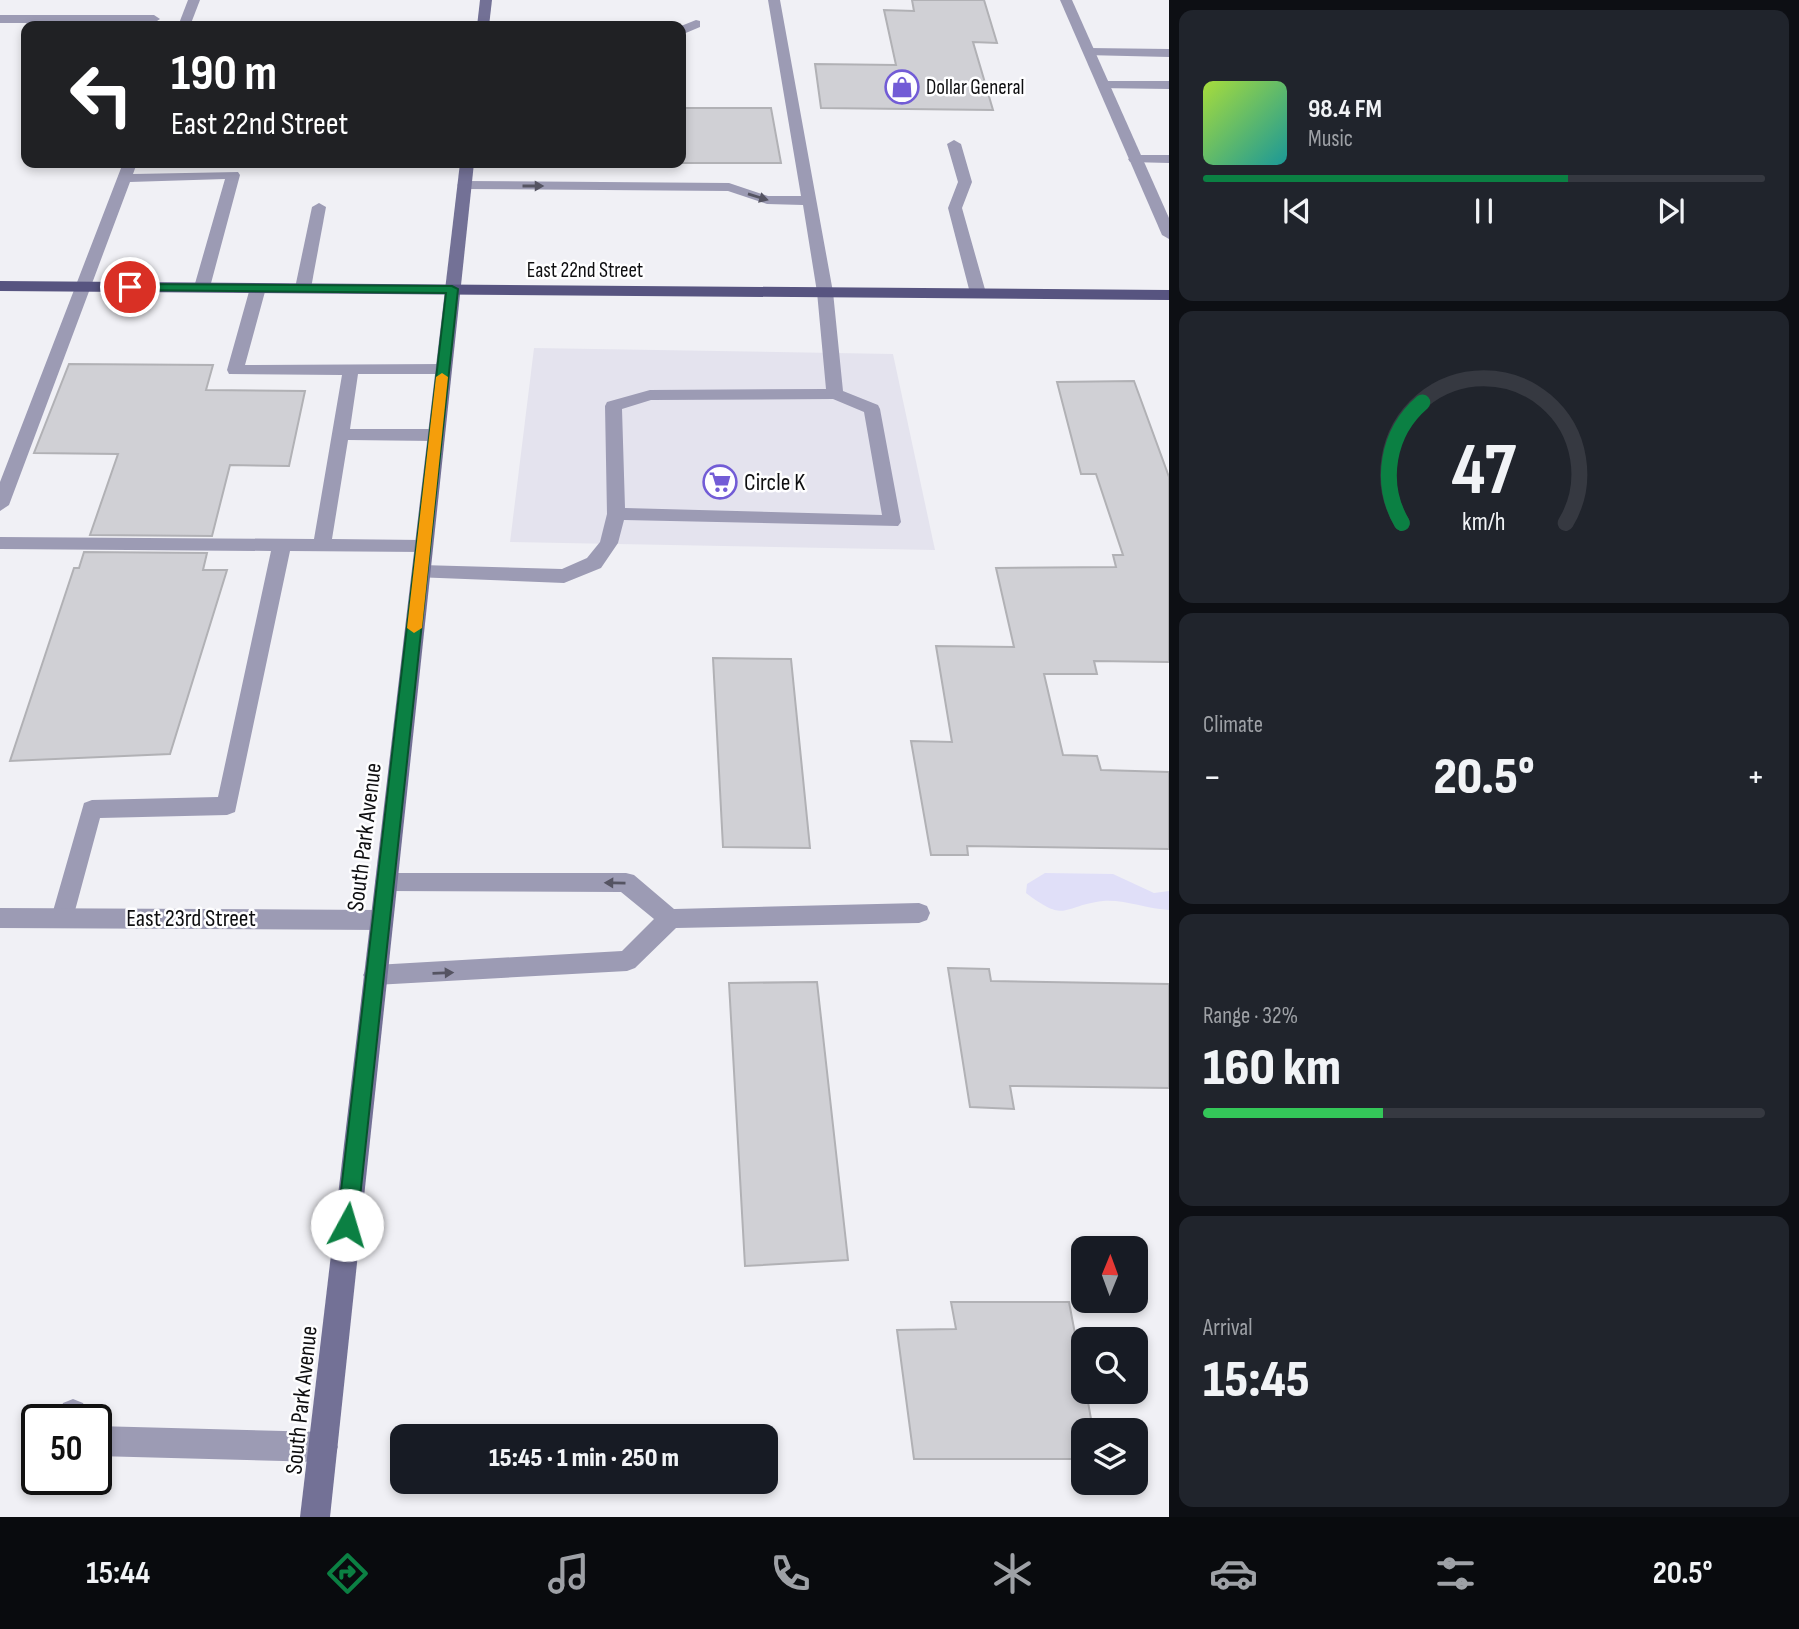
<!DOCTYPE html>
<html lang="en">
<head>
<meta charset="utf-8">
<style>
	body { margin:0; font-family:"Sofia Sans Condensed",sans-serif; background:#20242c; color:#f1f3f6; height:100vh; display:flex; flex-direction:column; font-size:26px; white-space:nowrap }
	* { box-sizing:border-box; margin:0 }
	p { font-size:23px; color:#9ea1a6 }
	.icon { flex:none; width:38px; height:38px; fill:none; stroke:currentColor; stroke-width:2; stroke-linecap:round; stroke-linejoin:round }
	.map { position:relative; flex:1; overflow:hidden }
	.drawer { display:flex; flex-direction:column; gap:10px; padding:10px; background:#0d0f14; width:630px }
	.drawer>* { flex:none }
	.banner { position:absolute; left:21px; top:21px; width:665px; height:147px; border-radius:14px; box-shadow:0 4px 10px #0003; background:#202124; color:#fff; overflow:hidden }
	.needle { width:46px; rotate:1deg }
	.controls { position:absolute; left:1071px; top:1236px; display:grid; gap:14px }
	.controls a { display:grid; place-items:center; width:77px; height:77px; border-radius:14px; background:#171b24; box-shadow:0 4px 10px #0003; font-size:35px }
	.speed { position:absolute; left:21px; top:1404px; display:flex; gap:14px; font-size:35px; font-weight:700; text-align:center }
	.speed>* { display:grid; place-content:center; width:91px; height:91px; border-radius:50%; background:#171b24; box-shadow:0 4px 10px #0003; line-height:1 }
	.speed .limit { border:4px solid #111; border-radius:10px; background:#fff; color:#111 }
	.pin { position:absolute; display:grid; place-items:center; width:60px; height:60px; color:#fff; margin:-30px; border:4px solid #fff; border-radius:50%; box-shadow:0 2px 7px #0007 }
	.me { position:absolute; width:77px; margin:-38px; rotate:6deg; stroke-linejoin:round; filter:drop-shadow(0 0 5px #0008) }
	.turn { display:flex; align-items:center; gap:24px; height:147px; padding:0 35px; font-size:32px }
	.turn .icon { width:91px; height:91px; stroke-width:2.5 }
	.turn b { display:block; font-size:49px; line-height:60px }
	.big { font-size:52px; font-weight:800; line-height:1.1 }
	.drawer .tile { flex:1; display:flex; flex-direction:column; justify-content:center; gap:10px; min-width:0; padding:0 24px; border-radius:14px; background:#20242c }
	.drawer .dial { align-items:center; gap:0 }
	.dial svg { height:182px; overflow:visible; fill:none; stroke:#363941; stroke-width:7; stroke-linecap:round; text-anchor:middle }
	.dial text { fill:#f1f3f6; stroke:none }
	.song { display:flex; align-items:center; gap:21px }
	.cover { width:84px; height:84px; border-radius:10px; background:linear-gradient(135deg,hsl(80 70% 55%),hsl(180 70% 35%)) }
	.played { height:7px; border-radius:4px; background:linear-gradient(90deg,#0b8043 65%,#363941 65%) }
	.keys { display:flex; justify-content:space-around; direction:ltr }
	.heat { display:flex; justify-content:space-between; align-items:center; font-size:38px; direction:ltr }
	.charge { height:10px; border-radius:5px; background:linear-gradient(90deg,#34c759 32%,#363941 0) }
	.trip { position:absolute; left:390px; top:1424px; width:388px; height:70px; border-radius:14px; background:#171b24; box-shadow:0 4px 10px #0003; font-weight:800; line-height:70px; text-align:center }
	.dock { display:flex; height:112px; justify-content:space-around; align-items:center; background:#090b0e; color:#9ea1a6 }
	.dock .icon { width:49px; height:49px }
	.dock .on { color:#0b8043 }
	.dock b { font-size:32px; color:#f1f3f6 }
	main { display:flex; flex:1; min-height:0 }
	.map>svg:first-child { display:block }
	.built { fill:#e4e3ee }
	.green { fill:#e0dff8 }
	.building { fill:#d0d0d5; stroke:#b1b1b5; stroke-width:2 }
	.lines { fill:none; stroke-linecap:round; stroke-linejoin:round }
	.lane { fill:#9c9bb4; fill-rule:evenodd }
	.street { fill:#9c9bb4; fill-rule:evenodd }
	.secondary { fill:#737196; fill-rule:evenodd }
	.primary { fill:#575480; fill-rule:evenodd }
	.oneway { fill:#555462 }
	.route { fill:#0b8043; stroke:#07532c; stroke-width:2 }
	.slow { fill:#f59e0b }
	.labels { text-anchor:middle; stroke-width:5; stroke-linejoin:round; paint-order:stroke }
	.far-poi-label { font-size:21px; fill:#0e0e10; stroke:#fefeff; text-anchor:start }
	.far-street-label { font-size:21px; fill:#0e0e10; stroke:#fefeff }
	.poi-label { font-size:24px; fill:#0e0e10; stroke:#fefeff; text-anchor:start }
	.street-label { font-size:24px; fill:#0e0e10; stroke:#fefeff }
</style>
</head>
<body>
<main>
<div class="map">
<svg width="1169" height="1517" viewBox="0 0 1169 1517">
	<rect width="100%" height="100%" fill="#f0f0f5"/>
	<!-- built -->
	<polygon class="built" points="534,348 893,354 935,550 510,542"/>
	<!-- green -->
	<path class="green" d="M1045,873L1113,874L1154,893L1169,891V910C1148,909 1123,899 1103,901C1061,906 1067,924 1026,893L1027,884Z"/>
	<!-- building -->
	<g class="building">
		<polygon points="912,0 984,0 997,43 973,42 993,110 821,108 815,64 896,65 884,10 914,11"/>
		<polygon points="681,108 771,108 781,163 681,163"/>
		<polygon points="69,364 213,365 206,390 305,391 289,466 230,465 212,536 90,535 118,454 34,453"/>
		<polygon points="1134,381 1169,477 1169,662 1094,661 1097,674 1044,674 1063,755 1097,756 1101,770 1169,772 1169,849 967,846 968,855 931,855 911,741 952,742 936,646 1014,647 996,568 1116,567 1113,555 1123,555 1096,474 1081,474 1057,382"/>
		<polygon points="84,552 207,553 203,570 227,570 170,754 10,761 74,568 79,568"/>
		<polygon points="713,658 791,659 810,848 723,847"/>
		<polygon points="948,968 989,969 991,981 1169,984 1169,1088 1010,1086 1014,1109 970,1107"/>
		<polygon points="817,982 848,1260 745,1266 729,983"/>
		<polygon points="951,1302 1069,1302 1083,1376 1083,1391 1086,1391 1093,1430 1083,1430 1083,1459 914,1459 897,1330 956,1329"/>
	</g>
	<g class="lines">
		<!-- lane -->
		<g class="lane">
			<polygon points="188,0 200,0 190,26 178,26"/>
			<path d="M768,0H780L833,292L843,391L878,405L880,409L901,522L898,526L624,520L618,543L601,568L564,583L414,577L412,572L414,567L421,565L562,569L587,558L600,542L607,514L605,406L607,402L650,390L826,389L817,292L803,205L767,204L728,191L464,189L457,185L464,181L729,183L768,196H801ZM833,399L864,412L882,515L625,508L622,409L651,400Z"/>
			<polygon points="0,15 154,15 160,19 154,23 0,23"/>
			<polygon points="696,20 700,21 700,27 681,35 681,26"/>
			<polygon points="1089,48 1169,49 1169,57 1085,55 1085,49"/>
			<polygon points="1103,81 1169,81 1169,89 1098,88 1098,82"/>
			<polygon points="954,140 961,144 972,182 962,208 986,293 978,298 970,293 948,208 958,182 947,144"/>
			<polygon points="1135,155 1169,155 1169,163 1130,162 1128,159"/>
			<polygon points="123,163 137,163 133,174 238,172 240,175 210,287 202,292 194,287 225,179 130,182 9,505 0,511 0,482"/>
			<polygon points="319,203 326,207 311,288 303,293 295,288 312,207"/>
			<polygon points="258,283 266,288 245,365 443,364 451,369 443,374 358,374 350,429 435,429 444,435 435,441 348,440 332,539 423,540 430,541 432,546 430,551 423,552 290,551 235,812 227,815 100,818 73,918 70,925 62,928 54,925 51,918 84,803 92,800 218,797 271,551 0,549 0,537 314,539 342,375 229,374 227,370 250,288"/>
			<polygon points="386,873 626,873 634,875 674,909 919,903 927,906 930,913 927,920 919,923 676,928 635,968 627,971 375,985 367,982 363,975 367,968 375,965 622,951 654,919 621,892 386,891 378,889 375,882 378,875"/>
			<polygon points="73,1399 83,1403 91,1419 61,1419 59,1413 63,1403"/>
			<polygon points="96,1426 323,1432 333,1437 338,1447 333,1457 323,1462 96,1456"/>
		</g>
		<!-- street -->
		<g class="street">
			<polygon points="1060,0 1072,0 1169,218 1169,239 1162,235"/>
			<polygon points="0,908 381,910 389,913 392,920 389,927 381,930 0,928"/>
		</g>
		<!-- secondary -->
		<g class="secondary">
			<polygon points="480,0 492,0 489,26 477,26"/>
			<polygon points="460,163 474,163 330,1517 300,1517"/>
		</g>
		<!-- primary -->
		<polygon class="primary" points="0,281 1169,290 1169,300 0,291"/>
	</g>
	<!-- one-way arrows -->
	<defs><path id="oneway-solid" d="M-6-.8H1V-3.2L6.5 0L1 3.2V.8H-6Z" transform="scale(1.75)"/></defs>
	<g class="oneway">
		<use href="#oneway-solid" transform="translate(533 186)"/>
		<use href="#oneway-solid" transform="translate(758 197) rotate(17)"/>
		<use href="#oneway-solid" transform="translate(615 883) rotate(-179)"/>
		<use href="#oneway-solid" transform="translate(443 973) rotate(-2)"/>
	</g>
	<!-- route -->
	<polygon class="route" points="126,284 452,286 458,289 357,1225 354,1232 347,1235 340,1232 337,1225 446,293 130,290 126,289"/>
	<!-- slow -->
	<polygon class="slow" points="442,373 448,377 422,628 414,633 407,628 436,377"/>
	<!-- icons -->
	<defs>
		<symbol id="shop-ring" viewBox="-11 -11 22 22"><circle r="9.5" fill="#fefeff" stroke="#725cd6" stroke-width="1.5"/><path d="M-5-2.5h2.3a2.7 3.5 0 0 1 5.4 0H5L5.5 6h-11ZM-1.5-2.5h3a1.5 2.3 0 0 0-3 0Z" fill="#725cd6"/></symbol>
		<symbol id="supermarket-ring" viewBox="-11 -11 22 22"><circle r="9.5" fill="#fefeff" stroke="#725cd6" stroke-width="1.5"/><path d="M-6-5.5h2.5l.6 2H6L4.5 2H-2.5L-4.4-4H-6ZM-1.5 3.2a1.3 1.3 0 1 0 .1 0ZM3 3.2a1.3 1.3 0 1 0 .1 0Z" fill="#725cd6"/></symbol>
	</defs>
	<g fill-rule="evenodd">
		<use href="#shop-ring" x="883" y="68" width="38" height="38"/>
		<use href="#supermarket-ring" x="701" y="463" width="38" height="38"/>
	</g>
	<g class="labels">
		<!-- far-poi labels -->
		<g class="far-poi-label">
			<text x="926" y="94">Dollar General</text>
		</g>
		<!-- far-street labels -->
		<g class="far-street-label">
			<text x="585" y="277">East 22nd Street</text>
		</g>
		<!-- poi labels -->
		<g class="poi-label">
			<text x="744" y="490">Circle K</text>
		</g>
		<!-- street labels -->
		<g class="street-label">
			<text transform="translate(364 837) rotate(-83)" y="8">South Park Avenue</text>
			<text x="191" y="926">East 23rd Street</text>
			<text transform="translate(301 1400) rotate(-84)" y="8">South Park Avenue</text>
		</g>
	</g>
</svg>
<div class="controls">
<a><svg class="needle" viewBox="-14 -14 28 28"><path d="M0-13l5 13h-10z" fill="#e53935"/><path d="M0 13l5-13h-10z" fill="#9ea1a6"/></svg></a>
<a><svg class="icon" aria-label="search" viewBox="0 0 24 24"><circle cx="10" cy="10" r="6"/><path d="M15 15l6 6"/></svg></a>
<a><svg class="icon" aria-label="layers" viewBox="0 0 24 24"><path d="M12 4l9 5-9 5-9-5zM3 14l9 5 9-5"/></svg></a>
</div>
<div class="speed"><div class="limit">50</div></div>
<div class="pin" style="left:130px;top:287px;background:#d93025"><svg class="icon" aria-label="arrive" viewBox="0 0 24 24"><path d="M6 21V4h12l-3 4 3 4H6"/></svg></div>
<svg class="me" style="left:347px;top:1225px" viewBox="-20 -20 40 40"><circle r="19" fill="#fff"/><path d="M0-13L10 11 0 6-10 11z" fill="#0b8043"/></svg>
<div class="trip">15:45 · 1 min · 250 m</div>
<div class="banner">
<div class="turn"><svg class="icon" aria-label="left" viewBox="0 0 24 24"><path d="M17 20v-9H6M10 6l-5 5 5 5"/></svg><div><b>190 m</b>East 22nd Street</div></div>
</div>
</div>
<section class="drawer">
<div class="tile">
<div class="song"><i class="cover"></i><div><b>98.4 FM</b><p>Music</p></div></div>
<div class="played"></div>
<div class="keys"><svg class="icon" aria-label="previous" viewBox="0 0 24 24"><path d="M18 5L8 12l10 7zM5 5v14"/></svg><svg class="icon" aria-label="pause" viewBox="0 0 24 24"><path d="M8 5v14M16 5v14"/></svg><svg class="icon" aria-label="next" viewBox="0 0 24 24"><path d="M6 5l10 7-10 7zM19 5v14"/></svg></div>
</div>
<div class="tile dial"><svg viewBox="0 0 100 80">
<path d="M14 69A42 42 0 1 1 86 69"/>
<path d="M14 69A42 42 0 0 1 23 16" stroke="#0b8043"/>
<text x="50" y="56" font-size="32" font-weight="700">47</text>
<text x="50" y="72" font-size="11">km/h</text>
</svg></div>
<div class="tile"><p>Climate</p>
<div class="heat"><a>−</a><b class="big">20.5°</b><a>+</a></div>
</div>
<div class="tile"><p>Range · 32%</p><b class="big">160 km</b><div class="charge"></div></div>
<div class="tile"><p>Arrival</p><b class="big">15:45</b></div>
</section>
</main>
<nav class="dock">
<b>15:44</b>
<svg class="icon on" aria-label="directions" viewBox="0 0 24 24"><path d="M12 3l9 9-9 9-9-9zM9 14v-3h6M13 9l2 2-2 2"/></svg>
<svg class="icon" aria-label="music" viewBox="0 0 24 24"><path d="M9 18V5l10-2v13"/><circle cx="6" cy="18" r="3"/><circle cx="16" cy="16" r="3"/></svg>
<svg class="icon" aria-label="phone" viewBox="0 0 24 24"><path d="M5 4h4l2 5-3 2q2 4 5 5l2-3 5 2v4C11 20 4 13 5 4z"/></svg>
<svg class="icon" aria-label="climate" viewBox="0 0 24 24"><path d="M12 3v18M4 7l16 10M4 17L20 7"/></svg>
<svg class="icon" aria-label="car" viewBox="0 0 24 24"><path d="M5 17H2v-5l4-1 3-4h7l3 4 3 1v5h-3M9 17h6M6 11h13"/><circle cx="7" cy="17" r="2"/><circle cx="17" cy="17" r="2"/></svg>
<svg class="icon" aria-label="filters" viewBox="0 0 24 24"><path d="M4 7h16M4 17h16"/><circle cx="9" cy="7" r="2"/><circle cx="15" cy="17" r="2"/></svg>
<b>20.5°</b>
</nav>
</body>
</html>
